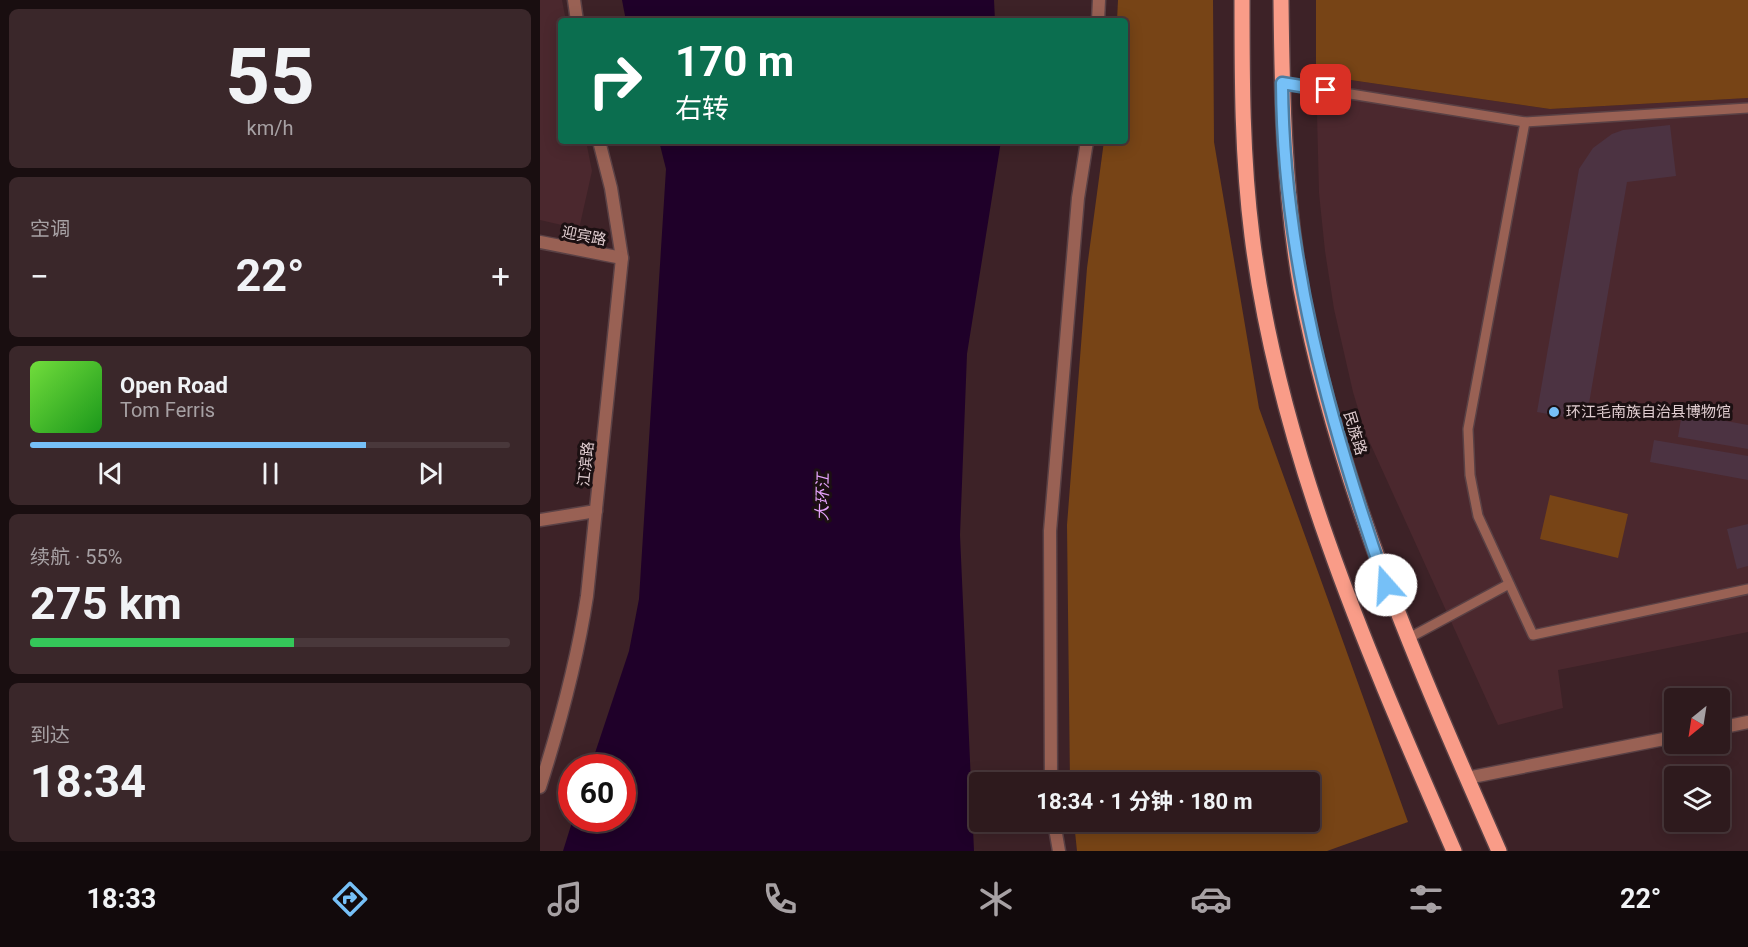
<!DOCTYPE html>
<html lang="zh">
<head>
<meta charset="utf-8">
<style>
	body { margin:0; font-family:Roboto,"Noto Sans SC",sans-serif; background:#3a272a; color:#f1f3f6; height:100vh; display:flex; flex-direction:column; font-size:22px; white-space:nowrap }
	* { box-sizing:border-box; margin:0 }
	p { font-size:20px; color:#a7a1a4 }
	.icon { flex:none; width:33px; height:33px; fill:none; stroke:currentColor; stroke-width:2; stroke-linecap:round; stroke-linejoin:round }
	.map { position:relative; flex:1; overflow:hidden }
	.side { display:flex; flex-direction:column; gap:9px; padding:9px; background:#190e10; width:540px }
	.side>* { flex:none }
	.top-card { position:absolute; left:18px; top:18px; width:570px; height:126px; border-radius:6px; box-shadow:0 3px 15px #0003,0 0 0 2px #49383b; background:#0b6e4f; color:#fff; overflow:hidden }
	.needle { width:39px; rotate:210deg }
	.buttons { position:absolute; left:1124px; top:688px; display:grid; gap:12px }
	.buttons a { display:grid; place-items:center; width:66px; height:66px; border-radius:6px; background:#2e1a1d; box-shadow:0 3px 15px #0003,0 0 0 2px #49383b; font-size:30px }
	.speed { position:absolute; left:18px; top:754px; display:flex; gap:12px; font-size:30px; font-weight:700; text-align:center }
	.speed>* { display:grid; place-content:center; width:78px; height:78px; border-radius:50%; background:#2e1a1d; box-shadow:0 3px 15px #0003,0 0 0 2px #49383b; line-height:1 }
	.speed .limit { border:9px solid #d22; background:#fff; color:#111 }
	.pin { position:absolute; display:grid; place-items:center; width:51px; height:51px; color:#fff; margin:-26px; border-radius:12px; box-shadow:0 3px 9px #0006 }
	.me { position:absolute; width:66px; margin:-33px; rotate:341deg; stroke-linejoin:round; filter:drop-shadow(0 0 4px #0008) }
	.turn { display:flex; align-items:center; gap:21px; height:126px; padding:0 18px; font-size:27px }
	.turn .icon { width:78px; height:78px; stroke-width:2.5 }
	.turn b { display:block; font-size:42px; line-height:51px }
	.big { font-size:45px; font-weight:700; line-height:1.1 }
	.side .card { flex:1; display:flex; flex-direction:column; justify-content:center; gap:9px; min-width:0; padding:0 21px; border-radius:9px; background:#3a272a }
	.side .dial { align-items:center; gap:0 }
	.dial b { font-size:78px; line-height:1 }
	.song { display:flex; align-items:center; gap:18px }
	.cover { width:72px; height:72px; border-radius:9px; background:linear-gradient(135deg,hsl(100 70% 55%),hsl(120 70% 35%)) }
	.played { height:6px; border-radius:3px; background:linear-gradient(90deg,#76c0f7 70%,#49383b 70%) }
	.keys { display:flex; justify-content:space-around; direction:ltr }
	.heat { display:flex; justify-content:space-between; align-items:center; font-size:33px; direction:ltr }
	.charge { height:9px; border-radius:4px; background:linear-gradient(90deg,#34c759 55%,#49383b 0) }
	.trip { position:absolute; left:429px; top:772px; width:351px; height:60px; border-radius:6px; background:#2e1a1d; box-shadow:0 3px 15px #0003,0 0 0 2px #49383b; font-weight:700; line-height:60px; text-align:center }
	.tabs { display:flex; height:96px; justify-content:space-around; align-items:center; background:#120a0c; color:#a7a1a4 }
	.tabs .icon { width:42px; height:42px }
	.tabs .on { color:#76c0f7 }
	.tabs b { font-size:27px; color:#f1f3f6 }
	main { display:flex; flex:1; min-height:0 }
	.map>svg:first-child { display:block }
	.built { fill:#4b282e }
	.green { fill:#774416 }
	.water { fill:#1f0029 }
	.building { fill:#4c3342 }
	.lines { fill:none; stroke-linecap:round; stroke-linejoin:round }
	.service-casing { stroke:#5a4145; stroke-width:12 }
	.minor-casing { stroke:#5a4145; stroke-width:15 }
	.tertiary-casing { stroke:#5a4145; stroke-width:15 }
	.primary-casing { stroke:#5a4145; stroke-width:18 }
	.service { stroke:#996154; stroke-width:9 }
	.minor { stroke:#996154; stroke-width:12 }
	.tertiary { stroke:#996154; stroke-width:12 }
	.primary { stroke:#f99c88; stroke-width:15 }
	.route-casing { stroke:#4d7da1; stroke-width:15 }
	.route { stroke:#76c0f7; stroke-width:10 }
	.poi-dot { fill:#76c0f7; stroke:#1c1012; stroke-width:2 }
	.labels { text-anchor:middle; stroke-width:6; stroke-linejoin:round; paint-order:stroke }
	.street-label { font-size:15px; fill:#e0cdd0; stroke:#1c1012 }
	.poi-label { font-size:15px; fill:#e0cdd0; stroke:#1c1012; text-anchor:start }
	.water-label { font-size:16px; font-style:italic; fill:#e5a2fb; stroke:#1c1012 }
</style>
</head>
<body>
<main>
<section class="side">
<div class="card dial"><b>55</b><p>km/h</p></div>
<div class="card"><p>空调</p>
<div class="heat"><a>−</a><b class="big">22°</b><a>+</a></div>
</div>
<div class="card">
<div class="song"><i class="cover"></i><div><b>Open Road</b><p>Tom Ferris</p></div></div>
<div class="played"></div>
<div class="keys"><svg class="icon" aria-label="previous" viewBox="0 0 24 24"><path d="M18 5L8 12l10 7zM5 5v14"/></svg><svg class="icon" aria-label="pause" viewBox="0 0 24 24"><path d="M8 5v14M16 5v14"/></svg><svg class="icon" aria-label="next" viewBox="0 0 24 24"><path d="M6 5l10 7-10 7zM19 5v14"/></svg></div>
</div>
<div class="card"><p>续航 · 55%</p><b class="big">275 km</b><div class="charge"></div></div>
<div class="card"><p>到达</p><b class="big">18:34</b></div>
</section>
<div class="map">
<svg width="1208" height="851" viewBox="0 0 1208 851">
	<rect width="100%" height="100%" fill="#3d2227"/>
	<!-- built -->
	<g class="built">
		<polygon points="0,0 22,0 26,21 21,21 21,141 46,141 52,171 39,229 0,220"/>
		<polygon points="776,75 1010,109 1208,98 1208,632 1018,670 1023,708 958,725 825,432 813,392 794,309 785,251 779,193"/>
	</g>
	<!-- green -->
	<g class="green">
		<polygon points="578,0 673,0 674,142 719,408 868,822 787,851 537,851 534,822 770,822 770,783 530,783 527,525 547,268 564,141 585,141 585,21 577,21"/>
		<polygon points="776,0 1208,0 1208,98 1010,109 776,75"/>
		<polygon points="1010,495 1088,514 1078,558 1000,539"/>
	</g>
	<!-- water -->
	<g class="water">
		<polygon points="82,0 454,0 455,21 86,21"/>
		<polygon points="119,141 461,141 427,354 420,535 434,851 23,851 33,819 82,819 82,768 50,768 89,651 99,599 126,169"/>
	</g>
	<!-- building -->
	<g class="building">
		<polygon points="1130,125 1136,176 1087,182 1046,421 997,412 1039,169 1053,148 1072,134 1083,130"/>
		<polygon points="1142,413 1208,425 1208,449 1138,437"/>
		<polygon points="1114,440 1208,456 1208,480 1110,462"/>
		<polygon points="1208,524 1208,566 1197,569 1187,529"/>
	</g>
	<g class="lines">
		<defs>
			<g id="service">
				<polyline points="742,83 985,122 1208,108"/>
				<polyline points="985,122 928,429 930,475 938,516 993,635 1208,589"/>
				<polyline points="867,639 969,584"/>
			</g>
			<g id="minor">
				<polyline points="34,0 37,21"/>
				<polyline points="558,21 559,0"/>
				<polyline points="59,141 71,188 82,258"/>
				<polyline points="0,520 56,511"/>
				<polyline points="511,783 510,531 538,198 547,141"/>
				<polyline points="514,822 519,851"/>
			</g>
			<g id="tertiary">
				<path d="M0,242L82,258L47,596C37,662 20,724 0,787"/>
				<polyline points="1179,728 1208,722"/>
				<polyline points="927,778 1134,737"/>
			</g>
			<g id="primary">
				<path d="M702,0C702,79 702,157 712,236C739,452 828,653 914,851"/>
				<path d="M741,0C742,97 744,193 761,289C798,485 879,669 959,851"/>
			</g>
		</defs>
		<!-- service casing -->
		<use href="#service" class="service-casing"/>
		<!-- minor casing -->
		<use href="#minor" class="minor-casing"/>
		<!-- tertiary casing -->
		<use href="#tertiary" class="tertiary-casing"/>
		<!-- primary casing -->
		<use href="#primary" class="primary-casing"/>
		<!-- service -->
		<use href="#service" class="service"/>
		<!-- minor -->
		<use href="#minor" class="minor"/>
		<!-- tertiary -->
		<use href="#tertiary" class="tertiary"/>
		<!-- primary -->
		<use href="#primary" class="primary"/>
	</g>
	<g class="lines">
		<defs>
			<path id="route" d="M786,90L742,83C743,257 789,421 846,585"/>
		</defs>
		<!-- route casing -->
		<use href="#route" class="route-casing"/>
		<!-- route -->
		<use href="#route" class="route"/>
	</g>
	<!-- markers -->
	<circle class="poi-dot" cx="1014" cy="412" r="6"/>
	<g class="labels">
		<!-- street labels -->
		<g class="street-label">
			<text transform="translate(44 236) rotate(11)" y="5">迎宾路</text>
			<text transform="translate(815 433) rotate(73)" y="5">民族路</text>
			<text transform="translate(46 464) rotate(-84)" y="5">江滨路</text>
		</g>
		<!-- poi labels -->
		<g class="poi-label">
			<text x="1026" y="417">环江毛南族自治县博物馆</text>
		</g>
		<!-- water labels -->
		<g class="water-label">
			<text transform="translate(282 497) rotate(-89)" y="6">大环江</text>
		</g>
	</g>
</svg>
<div class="buttons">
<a><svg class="needle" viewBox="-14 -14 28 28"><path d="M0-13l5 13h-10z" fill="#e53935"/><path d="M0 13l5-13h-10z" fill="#a7a1a4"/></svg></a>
<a><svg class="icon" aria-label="layers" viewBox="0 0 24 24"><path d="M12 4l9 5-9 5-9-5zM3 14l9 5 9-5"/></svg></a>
</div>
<div class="speed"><div class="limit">60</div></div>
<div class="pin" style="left:786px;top:90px;background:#d93025"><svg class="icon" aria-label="arrive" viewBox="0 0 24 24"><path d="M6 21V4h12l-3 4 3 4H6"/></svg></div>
<svg class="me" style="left:846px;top:585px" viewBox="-20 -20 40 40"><circle r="19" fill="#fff"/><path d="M0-13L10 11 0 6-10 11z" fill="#76c0f7"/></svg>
<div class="trip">18:34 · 1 分钟 · 180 m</div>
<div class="top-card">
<div class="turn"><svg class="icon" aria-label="right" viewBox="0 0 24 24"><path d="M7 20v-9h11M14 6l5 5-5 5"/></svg><div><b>170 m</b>右转</div></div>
</div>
</div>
</main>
<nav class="tabs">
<b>18:33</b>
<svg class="icon on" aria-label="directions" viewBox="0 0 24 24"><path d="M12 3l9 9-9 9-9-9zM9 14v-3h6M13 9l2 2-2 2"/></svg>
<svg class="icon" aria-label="music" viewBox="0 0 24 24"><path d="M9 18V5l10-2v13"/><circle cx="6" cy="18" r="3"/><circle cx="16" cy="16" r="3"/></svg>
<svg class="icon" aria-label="phone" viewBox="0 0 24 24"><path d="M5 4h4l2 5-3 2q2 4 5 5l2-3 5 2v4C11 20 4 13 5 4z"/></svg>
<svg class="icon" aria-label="climate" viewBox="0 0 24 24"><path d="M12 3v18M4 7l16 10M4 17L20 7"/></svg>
<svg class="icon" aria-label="car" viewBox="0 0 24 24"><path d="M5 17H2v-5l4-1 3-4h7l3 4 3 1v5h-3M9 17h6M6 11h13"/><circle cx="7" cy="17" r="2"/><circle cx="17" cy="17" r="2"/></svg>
<svg class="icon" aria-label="filters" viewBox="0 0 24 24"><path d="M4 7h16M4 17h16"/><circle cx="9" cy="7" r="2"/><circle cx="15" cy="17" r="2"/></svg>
<b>22°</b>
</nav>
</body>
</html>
